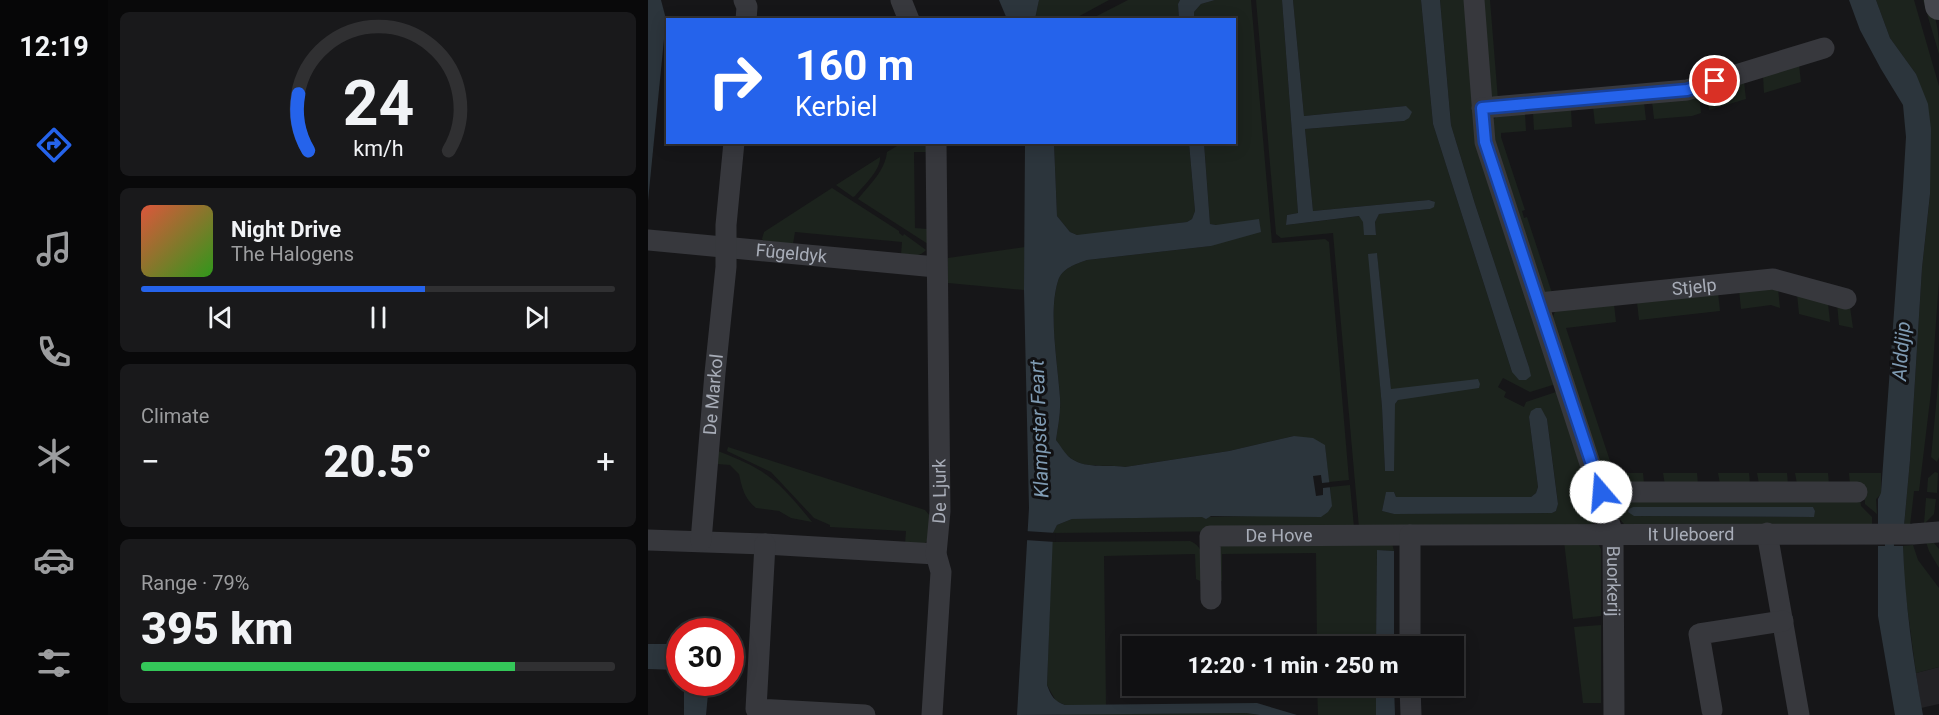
<!DOCTYPE html>
<html lang="en">
<head>
<meta charset="utf-8">
<style>
	body { margin:0; font-family:Roboto,sans-serif; background:#19191b; color:#f1f3f6; height:100vh; display:flex; flex-direction:column; font-size:22px; white-space:nowrap }
	* { box-sizing:border-box; margin:0 }
	p { font-size:20px; color:#9c9d9f }
	.icon { flex:none; width:33px; height:33px; fill:none; stroke:currentColor; stroke-width:2; stroke-linecap:round; stroke-linejoin:round }
	.map { position:relative; flex:1; overflow:hidden }
	.drawer { display:flex; flex-direction:column; gap:12px; padding:12px; background:#09090a; width:540px }
	.drawer>* { flex:none }
	.hud { position:absolute; left:18px; top:18px; width:570px; height:126px; border-radius:0px; box-shadow:0 3px 15px #0003,0 0 0 2px #303032; background:#2563eb; color:#fff; overflow:hidden }
	.speed { position:absolute; left:18px; top:618px; display:flex; gap:12px; font-size:30px; font-weight:700; text-align:center }
	.speed>* { display:grid; place-content:center; width:78px; height:78px; border-radius:50%; background:#101012; box-shadow:0 3px 15px #0003,0 0 0 2px #303032; line-height:1 }
	.speed .limit { border:9px solid #d22; background:#fff; color:#111 }
	.pin { position:absolute; display:grid; place-items:center; width:51px; height:51px; color:#fff; margin:-26px; border:3px solid #fff; border-radius:50%; box-shadow:0 2px 6px #0007 }
	.me { position:absolute; width:66px; margin:-33px; rotate:342deg; stroke-linejoin:round; filter:drop-shadow(0 0 4px #0008) }
	.turn { display:flex; align-items:center; gap:21px; height:126px; padding:0 30px; font-size:27px }
	.turn .icon { width:78px; height:78px; stroke-width:2.5 }
	.turn b { display:block; font-size:42px; line-height:51px }
	.big { font-size:45px; font-weight:800; line-height:1.1 }
	.drawer .tile { flex:1; display:flex; flex-direction:column; justify-content:center; gap:9px; min-width:0; padding:0 21px; border-radius:9px; background:#19191b }
	.drawer .dial { align-items:center; gap:0 }
	.dial svg { height:156px; overflow:visible; fill:none; stroke:#303032; stroke-width:7; stroke-linecap:round; text-anchor:middle }
	.dial text { fill:#f1f3f6; stroke:none }
	.song { display:flex; align-items:center; gap:18px }
	.cover { width:72px; height:72px; border-radius:9px; background:linear-gradient(135deg,hsl(10 70% 55%),hsl(110 70% 35%)) }
	.played { height:6px; border-radius:3px; background:linear-gradient(90deg,#2563eb 60%,#303032 60%) }
	.keys { display:flex; justify-content:space-around; direction:ltr }
	.heat { display:flex; justify-content:space-between; align-items:center; font-size:33px; direction:ltr }
	.charge { height:9px; border-radius:4px; background:linear-gradient(90deg,#34c759 79%,#303032 0) }
	.trip { position:absolute; left:474px; top:636px; width:342px; height:60px; border-radius:0px; background:#101012; box-shadow:0 3px 15px #0003,0 0 0 2px #303032; font-weight:800; line-height:60px; text-align:center }
	main { display:flex; flex:1; min-height:0 }
	.menu { display:flex; flex-direction:column; width:108px; justify-content:space-around; align-items:center; background:#060607; color:#9c9d9f }
	.menu .icon { width:42px; height:42px }
	.menu .on { color:#2563eb }
	.menu b { font-size:27px; color:#f1f3f6 }
	.map>svg:first-child { display:block }
	.built { fill:#222225 }
	.green { fill:#1c231d; fill-rule:evenodd }
	.water { fill:#2c353c }
	.pier { fill:#161618 }
	.lines { fill:none; stroke-linecap:round; stroke-linejoin:round }
	.street { stroke:#37383d; stroke-width:21 }
	.secondary { stroke:#45474d; stroke-width:28 }
	.route-casing { stroke:#184099; stroke-width:15 }
	.route { stroke:#2563eb; stroke-width:10 }
	.labels { text-anchor:middle; stroke-width:6; stroke-linejoin:round; paint-order:stroke }
	.street-label { font-size:18px; fill:#a8adb8; stroke:#111113 }
	.water-label { font-size:20px; font-style:italic; fill:#7f9bb3; stroke:#111113 }
</style>
</head>
<body>
<main>
<nav class="menu">
<b>12:19</b>
<svg class="icon on" aria-label="directions" viewBox="0 0 24 24"><path d="M12 3l9 9-9 9-9-9zM9 14v-3h6M13 9l2 2-2 2"/></svg>
<svg class="icon" aria-label="music" viewBox="0 0 24 24"><path d="M9 18V5l10-2v13"/><circle cx="6" cy="18" r="3"/><circle cx="16" cy="16" r="3"/></svg>
<svg class="icon" aria-label="phone" viewBox="0 0 24 24"><path d="M5 4h4l2 5-3 2q2 4 5 5l2-3 5 2v4C11 20 4 13 5 4z"/></svg>
<svg class="icon" aria-label="climate" viewBox="0 0 24 24"><path d="M12 3v18M4 7l16 10M4 17L20 7"/></svg>
<svg class="icon" aria-label="car" viewBox="0 0 24 24"><path d="M5 17H2v-5l4-1 3-4h7l3 4 3 1v5h-3M9 17h6M6 11h13"/><circle cx="7" cy="17" r="2"/><circle cx="17" cy="17" r="2"/></svg>
<svg class="icon" aria-label="filters" viewBox="0 0 24 24"><path d="M4 7h16M4 17h16"/><circle cx="9" cy="7" r="2"/><circle cx="15" cy="17" r="2"/></svg>
</nav>
<section class="drawer">
<div class="tile dial"><svg viewBox="0 0 100 80">
<path d="M14 69A42 42 0 1 1 86 69"/>
<path d="M14 69A42 42 0 0 1 9 40" stroke="#2563eb"/>
<text x="50" y="56" font-size="32" font-weight="700">24</text>
<text x="50" y="72" font-size="11">km/h</text>
</svg></div>
<div class="tile">
<div class="song"><i class="cover"></i><div><b>Night Drive</b><p>The Halogens</p></div></div>
<div class="played"></div>
<div class="keys"><svg class="icon" aria-label="previous" viewBox="0 0 24 24"><path d="M18 5L8 12l10 7zM5 5v14"/></svg><svg class="icon" aria-label="pause" viewBox="0 0 24 24"><path d="M8 5v14M16 5v14"/></svg><svg class="icon" aria-label="next" viewBox="0 0 24 24"><path d="M6 5l10 7-10 7zM19 5v14"/></svg></div>
</div>
<div class="tile"><p>Climate</p>
<div class="heat"><a>−</a><b class="big">20.5°</b><a>+</a></div>
</div>
<div class="tile"><p>Range · 79%</p><b class="big">395 km</b><div class="charge"></div></div>
</section>
<div class="map">
<svg width="1291" height="715" viewBox="0 0 1291 715">
	<rect width="100%" height="100%" fill="#161618"/>
	<!-- built -->
	<polygon class="built" points="1291,667 1291,704 1273,708 1268,673"/>
	<!-- green -->
	<g class="green">
		<polygon points="391,0 461,0 426,19 387,19"/>
		<polygon points="480,0 532,0 530,4 531,19 441,20"/>
		<path d="M567,0H603L624,243L677,239L681,242L701,480L681,482L677,446L646,436L581,451L477,467C459,464 435,470 420,456C415,452 412,445 408,440C410,426 413,412 412,398C410,364 400,313 410,281C414,268 428,264 439,260L563,246L568,225L562,224L556,143L586,142V20L546,19V12L553,4Z"/>
		<path d="M608,0H634L650,213L639,215L638,225L712,216L728,234L727,222L731,214L782,209L785,201L781,200L665,211L657,129L756,121L758,106L656,116L645,0H773L785,124L864,372L881,367L827,204L803,125L792,0H818L825,105L908,384L882,392L855,378L850,387L858,392L856,397L876,407L878,402L911,391L949,516L944,524L937,529L711,528L685,233L633,238L628,234ZM721,254H729L743,390L750,400L747,404L746,408V471H737L734,407ZM881,417L899,419L910,503L908,511L904,513L746,514L734,511L738,493L746,492L748,497H883L888,493L890,487Z"/>
		<polygon points="833,0 842,0 850,100 843,95"/>
		<polygon points="1228,0 1266,0 1291,86 1291,280 1283,392 1271,491 1266,491 1262,526 1256,526 1262,460 1274,268 1282,195 1268,74 1242,38"/>
		<path d="M1275,0H1281C1289,21 1291,31 1291,54Z"/>
		<polygon points="1151,65 1153,82 1116,93 1115,76"/>
		<polygon points="1096,82 1098,99 1061,110 1059,92"/>
		<polygon points="1051,95 1053,113 1044,116 1006,119 1004,101"/>
		<polygon points="996,102 998,120 947,124 945,107"/>
		<polygon points="923,109 924,127 886,130 885,113"/>
		<polygon points="877,113 878,131 853,133 853,137 877,210 874,211 876,218 879,217 905,296 897,294 844,136 845,120 848,117"/>
		<path d="M254,143H278V152H266L267,228L279,229L280,244L210,199C222,184 237,171 239,152Z"/>
		<polygon points="406,143 541,143 547,211 544,219 539,222 438,235 429,235 422,232 409,216"/>
		<path d="M232,157C233,170 215,186 207,196L205,197L188,185Z"/>
		<path d="M184,188L251,231V233L255,236L256,234L278,250C271,258 263,255 253,255L254,242L147,232L145,244L116,241L114,239L116,232Z"/>
		<polygon points="377,247 376,290 300,283 300,258"/>
		<polygon points="1130,288 1132,308 1123,305 1093,309 1091,290"/>
		<polygon points="1070,292 1072,311 991,320 989,302"/>
		<polygon points="1149,294 1180,303 1182,322 1151,314"/>
		<polygon points="966,304 968,322 918,328 966,473 995,473 996,484 962,486 958,481 904,320 907,311"/>
		<polygon points="1189,304 1202,307 1205,328 1191,325"/>
		<polygon points="1291,375 1291,457 1289,462 1283,457"/>
		<polygon points="80,447 277,510 282,516 281,539 275,545 257,544 258,531 182,527 182,525 166,518 123,472 79,451"/>
		<path d="M70,451C85,457 100,463 113,471C134,484 149,504 164,522L143,518L131,511L108,508C96,498 94,488 91,474L82,465L69,464Z"/>
		<polygon points="1287,472 1290,473 1289,493 1279,492 1280,478"/>
		<polygon points="1015,473 1049,473 1050,484 1017,485"/>
		<polygon points="1070,473 1101,473 1102,484 1072,484"/>
		<polygon points="1109,473 1139,473 1140,484 1111,484"/>
		<polygon points="1147,473 1180,473 1181,484 1149,484"/>
		<polygon points="1201,473 1233,473 1233,494 1228,499 1229,514 1217,504 1216,486 1202,484"/>
		<polygon points="702,485 706,527 704,530 405,533 409,525 424,519 608,516 683,506 682,487"/>
		<path d="M1212,498L1213,506L1224,517V527L977,525C970,518 966,511 972,502ZM985,507H1165L1167,511L1165,517L986,516Z"/>
		<polygon points="1278,498 1288,499 1286,514 1276,524"/>
		<path d="M542,541C560,549 554,565 554,582L548,579L547,554L456,556L458,705H417L408,701L399,685L404,542Z"/>
		<polygon points="916,541 950,544 953,549 953,616 925,619"/>
		<polygon points="1278,542 1286,543 1291,549 1291,568 1281,551"/>
		<polygon points="744,543 746,551 729,550 728,646 669,646 668,553 574,554 574,581 570,581 570,550 574,545"/>
		<polygon points="1265,545 1270,560 1291,588 1291,667 1268,673 1256,583 1255,546"/>
		<polygon points="953,625 953,703 935,703 926,627"/>
		<polygon points="669,686 728,686 728,715 670,715"/>
		<polygon points="598,713 612,715 410,715 414,714"/>
	</g>
	<!-- water -->
	<g class="water">
		<polygon points="0,0 13,0 18,19 0,201"/>
		<polygon points="351,0 391,0 387,19 359,19"/>
		<polygon points="532,0 567,0 553,4 546,12 546,19 531,19 530,4"/>
		<polygon points="634,0 645,0 656,116 758,106 764,112 761,118 756,121 657,129 665,211 781,200 787,202 786,207 782,209 731,214 727,222 728,235 716,235 715,222 711,216 638,225 639,215 650,213"/>
		<polygon points="773,0 792,0 803,125 827,204 881,367 883,376 878,380 871,380 864,372 785,124"/>
		<path d="M1201,0H1228L1242,38L1268,74L1280,104L1283,129L1282,194L1274,268L1262,460L1256,526H1245L1246,546H1255C1257,603 1265,659 1275,715H1247L1230,616V546H1237V526H1230V499L1233,493L1255,187L1258,137L1255,105L1233,69L1212,30Z"/>
		<path d="M377,143H406L409,216L422,232L429,235L539,222L544,219L547,211L541,143H556L562,224L568,225L611,219L613,232L563,246L439,260C428,264 414,268 410,281C400,312 410,365 412,398C413,412 410,426 408,440C412,445 416,452 420,456C435,470 459,464 477,467L581,451L646,436L665,438L677,445L684,506L680,512L673,517L563,516L558,519L554,517L424,519L409,525L405,533L399,685C403,696 406,701 417,705L609,703L649,715H612L598,713L369,715L381,508L376,290Z"/>
		<polygon points="729,253 743,389 830,379 832,384 831,388 750,400 747,404 746,471 737,471 734,407 720,254"/>
		<polygon points="888,408 893,408 899,419 910,504 908,511 904,513 746,514 734,511 738,492 746,492 748,497 883,497 888,493 890,487 881,417 883,411"/>
		<polygon points="985,507 1165,507 1167,511 1166,517 986,516 980,512 981,509"/>
		<polygon points="729,550 746,551 746,646 728,646"/>
		<polygon points="0,644 31,644 31,670 0,669"/>
		<polygon points="36,683 61,683 58,715 36,715"/>
		<polygon points="728,686 746,686 747,715 728,715"/>
	</g>
	<!-- pier -->
	<g class="pier">
		<polygon points="673,475 674,483 684,482 684,487 675,488 675,495 668,496 665,476"/>
		<polygon points="377,531 408,533 407,542 377,540"/>
	</g>
	<g class="lines">
		<!-- street -->
		<g class="street">
			<polyline points="96,0 99,7 98,20"/>
			<polyline points="253,0 261,20"/>
			<path id="s1" d="M826,0L837,142L965,534L966,715"/>
			<polyline points="834,108 1039,90 1176,48"/>
			<path id="s2" d="M0,240L288,267"/>
			<path id="s3" d="M891,303L1125,279L1198,299"/>
			<polyline points="953,492 1209,492"/>
			<polyline points="1119,533 1151,715"/>
			<polyline points="0,540 117,544 288,554"/>
			<path id="s4" d="M53,541L67,373L78,267V225L86,142"/>
			<polyline points="117,544 108,709 217,715"/>
			<path id="s5" d="M563,599L562,536L762,535"/>
			<path id="s6" d="M762,646V535L1265,534L1291,532"/>
			<polyline points="762,686 763,715"/>
			<polyline points="1064,710 1051,634 1135,621"/>
			<path id="s7" d="M284,715L293,572L288,554L292,511L288,142"/>
		</g>
		<!-- secondary -->
		<polyline class="secondary" points="1290,0 1291,6"/>
	</g>
	<g class="lines">
		<defs>
			<polyline id="route" points="953,492 837,142 834,108 1039,90 1067,81"/>
		</defs>
		<!-- route casing -->
		<use href="#route" class="route-casing"/>
		<!-- route -->
		<use href="#route" class="route"/>
	</g>
	<g class="labels">
		<!-- street labels -->
		<g class="street-label">
			<text dy="6" stroke="none"><textPath href="#s2" startOffset="144">Fûgeldyk</textPath></text>
			<text dy="6" stroke="none"><textPath href="#s3" startOffset="156">Stjelp</textPath></text>
			<text dy="6" stroke="none"><textPath href="#s4" startOffset="147">De Markol</textPath></text>
			<text dy="6" stroke="none"><textPath href="#s7" startOffset="225">De Ljurk</textPath></text>
			<text dy="6" stroke="none"><textPath href="#s6" startOffset="392">It Uleboerd</textPath></text>
			<text dy="6" stroke="none"><textPath href="#s5" startOffset="132">De Hove</textPath></text>
			<text dy="6" stroke="none"><textPath href="#s1" startOffset="602">Buorkerij</textPath></text>
		</g>
		<!-- water labels -->
		<g class="water-label">
			<text transform="translate(1253 351) rotate(-86)" y="7">Alddjip</text>
			<text transform="translate(391 429) rotate(-92)" y="7">Klampster Feart</text>
		</g>
	</g>
</svg>
<div class="speed"><div class="limit">30</div></div>
<div class="pin" style="left:1067px;top:81px;background:#d93025"><svg class="icon" aria-label="arrive" viewBox="0 0 24 24"><path d="M6 21V4h12l-3 4 3 4H6"/></svg></div>
<svg class="me" style="left:953px;top:492px" viewBox="-20 -20 40 40"><circle r="19" fill="#fff"/><path d="M0-13L10 11 0 6-10 11z" fill="#2563eb"/></svg>
<div class="trip">12:20 · 1 min · 250 m</div>
<div class="hud">
<div class="turn"><svg class="icon" aria-label="right" viewBox="0 0 24 24"><path d="M7 20v-9h11M14 6l5 5-5 5"/></svg><div><b>160 m</b>Kerbiel</div></div>
</div>
</div>
</main>
</body>
</html>
